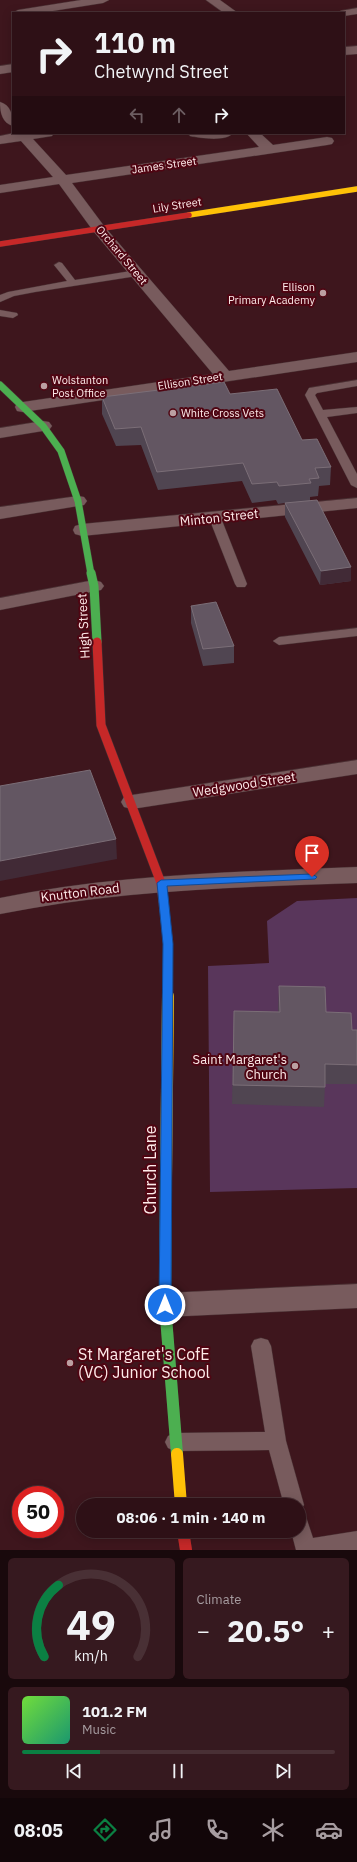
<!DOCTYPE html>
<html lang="en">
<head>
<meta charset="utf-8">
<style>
	body { margin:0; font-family:"IBM Plex Sans",sans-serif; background:#36191f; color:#f1f3f6; height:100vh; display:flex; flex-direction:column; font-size:15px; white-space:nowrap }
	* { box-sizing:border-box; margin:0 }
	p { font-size:13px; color:#a79da1 }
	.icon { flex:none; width:22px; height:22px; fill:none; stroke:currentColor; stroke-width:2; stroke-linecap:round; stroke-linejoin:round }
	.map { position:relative; height:1550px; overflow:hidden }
	.sheet { display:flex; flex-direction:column; gap:8px; padding:8px; background:#19090c; flex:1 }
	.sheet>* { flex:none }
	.banner { position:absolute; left:12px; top:12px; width:333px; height:122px; border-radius:0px; box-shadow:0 2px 10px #0003,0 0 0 1px #493035; background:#2e1016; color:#f1f3f6; overflow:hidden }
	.speed { position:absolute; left:12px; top:1486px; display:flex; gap:8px; font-size:20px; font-weight:700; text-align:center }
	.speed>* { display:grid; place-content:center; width:52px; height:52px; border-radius:50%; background:#2e1016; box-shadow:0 2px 10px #0003,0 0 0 1px #493035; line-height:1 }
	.speed .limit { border:6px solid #d22; background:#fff; color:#111 }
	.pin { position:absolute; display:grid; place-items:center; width:34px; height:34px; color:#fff; margin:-41px -17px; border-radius:50% 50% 50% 0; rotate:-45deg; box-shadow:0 0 4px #0007 }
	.pin .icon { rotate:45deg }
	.me { position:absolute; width:44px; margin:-22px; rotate:0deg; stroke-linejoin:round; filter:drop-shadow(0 0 3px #0008) }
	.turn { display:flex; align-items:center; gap:14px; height:84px; padding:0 16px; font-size:18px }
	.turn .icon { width:52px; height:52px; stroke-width:2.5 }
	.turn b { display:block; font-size:28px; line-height:34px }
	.lanes { display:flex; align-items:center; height:38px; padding:0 16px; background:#0003; justify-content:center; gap:20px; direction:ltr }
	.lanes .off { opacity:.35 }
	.big { font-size:30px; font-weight:700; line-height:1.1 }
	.sheet .card { flex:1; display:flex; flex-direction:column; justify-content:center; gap:6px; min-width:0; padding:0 14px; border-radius:6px; background:#36191f }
	.sheet .dial { align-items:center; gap:0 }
	.dial svg { height:104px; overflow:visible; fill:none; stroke:#493035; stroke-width:7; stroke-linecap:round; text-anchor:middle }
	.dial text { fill:#f1f3f6; stroke:none }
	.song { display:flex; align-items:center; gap:12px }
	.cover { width:48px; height:48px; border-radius:6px; background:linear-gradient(135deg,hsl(100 70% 55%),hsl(160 70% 35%)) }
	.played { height:4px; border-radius:2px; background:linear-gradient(90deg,#0b8043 25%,#493035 25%) }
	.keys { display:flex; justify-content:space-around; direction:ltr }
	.heat { display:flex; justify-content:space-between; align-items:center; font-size:22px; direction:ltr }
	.sheet .tiles { flex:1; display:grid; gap:8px; grid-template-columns:1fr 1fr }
	.card:last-child { grid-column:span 2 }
	.trip { position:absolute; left:76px; top:1498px; width:230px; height:40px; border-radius:20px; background:#2e1016; box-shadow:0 2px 10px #0003,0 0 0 1px #493035; font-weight:700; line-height:40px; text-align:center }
	.menu { display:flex; height:64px; justify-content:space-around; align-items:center; background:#120609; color:#a79da1 }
	.menu .icon { width:28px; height:28px }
	.menu .active { color:#0b8043 }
	.menu b { font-size:18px; color:#f1f3f6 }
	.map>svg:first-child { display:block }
	.green { fill:#59365b }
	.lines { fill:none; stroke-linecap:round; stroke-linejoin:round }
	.lane-casing { stroke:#493033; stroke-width:1 }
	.street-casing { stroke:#493033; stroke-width:1 }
	.fast-far2-casing { stroke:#493033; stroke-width:8 }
	.fast-far1-casing { stroke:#493033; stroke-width:10 }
	.fast-casing { stroke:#493033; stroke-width:12 }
	.slow-far2-casing { stroke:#493033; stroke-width:6 }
	.slow-far1-casing { stroke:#493033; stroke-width:10 }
	.slow-casing { stroke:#493033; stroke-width:12 }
	.jam-far2-casing { stroke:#493033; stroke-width:6 }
	.jam-far1-casing { stroke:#493033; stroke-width:10 }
	.jam-casing { stroke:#493033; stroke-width:12 }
	.lane { fill:#785b5d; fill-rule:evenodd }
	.street { fill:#785b5d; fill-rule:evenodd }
	.fast-far2 { stroke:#4caf50; stroke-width:7 }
	.fast-far1 { stroke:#4caf50; stroke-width:9 }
	.fast { stroke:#4caf50; stroke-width:12 }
	.slow-far2 { stroke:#ffc107; stroke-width:5.5 }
	.slow-far1 { stroke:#ffc107; stroke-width:9 }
	.slow { stroke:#ffc107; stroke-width:12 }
	.jam-far2 { stroke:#c62828; stroke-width:5.5 }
	.jam-far1 { stroke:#c62828; stroke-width:9 }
	.jam { stroke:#c62828; stroke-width:12 }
	.wall { fill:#504551 }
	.shaded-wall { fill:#412a36 }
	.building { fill:#635662; stroke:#7b6e77 }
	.route { fill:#1a73e8; stroke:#114b97 }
	.poi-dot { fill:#bba0a2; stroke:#4f0512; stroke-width:1.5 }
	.labels { text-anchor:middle; stroke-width:4; stroke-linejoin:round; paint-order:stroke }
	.far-street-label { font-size:11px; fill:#feebea; stroke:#4f0512 }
	.far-poi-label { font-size:11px; fill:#feebea; stroke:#4f0512; text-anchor:start }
	.street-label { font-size:13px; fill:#feebea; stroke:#4f0512 }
	.poi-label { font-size:13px; fill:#feebea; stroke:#4f0512; text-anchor:end }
	.near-street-label { font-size:16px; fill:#feebea; stroke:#4f0512 }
	.near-poi-label { font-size:16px; fill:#feebea; stroke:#4f0512; text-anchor:start }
</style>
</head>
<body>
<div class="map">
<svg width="357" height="1550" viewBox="0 0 357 1550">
	<rect width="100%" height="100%" fill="#3e161d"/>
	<!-- green -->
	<polygon class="green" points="357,898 357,1188 210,1192 208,966 269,963 267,921 297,901"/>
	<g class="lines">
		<defs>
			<g id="lane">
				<polygon points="59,262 62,263 75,280 137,270 142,273 137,276 35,292 14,296 0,302 0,295 8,292 67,281 54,265"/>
				<polygon points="0,310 17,313 18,315 13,318 0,316"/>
				<polygon points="357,380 357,386 317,393 315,395 323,410 357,407 357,413 327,417 357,474 357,488 351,485 305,395 309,388"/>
				<polygon points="215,514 221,518 247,584 245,587 237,587 235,584 209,518"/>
				<polygon points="357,628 357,636 279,645 273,641 279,637"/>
				<polygon points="261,1338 268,1340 271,1346 286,1441 304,1505 299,1512 299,1505 284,1505 269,1450 175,1451 168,1448 165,1442 168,1436 175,1433 265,1432 251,1346 254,1340"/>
				<polygon points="299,1514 306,1517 313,1538 357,1531 357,1550 296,1550 291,1531 299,1531"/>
			</g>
			<g id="street">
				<polygon points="81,0 109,0 103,3 40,13 12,13 18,10"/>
				<polygon points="206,0 220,0 238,13 224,13"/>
				<polygon points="357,8 357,14 344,16 344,13 338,13 340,11"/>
				<polygon points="357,46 357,54 344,55 344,47"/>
				<polygon points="13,64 13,72 0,74 0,66"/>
				<path d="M0,102C11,105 13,116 13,126C2,123 0,112 0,102Z"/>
				<polygon points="14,133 54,133 52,136 33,139 66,175 259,147 246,133 260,133 273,145 327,137 332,138 334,141 332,144 327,145 72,183 104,226 229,371 357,352 357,362 23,412 17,411 15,407 17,403 23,402 213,374 94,232 59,184 0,193 0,185 53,177 21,141 0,144 0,136"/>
				<path d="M188,133H233C226,142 200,138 190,136Z"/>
				<polygon points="43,421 49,422 52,426 49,430 0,438 0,428"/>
				<polygon points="78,496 84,497 87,501 84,505 0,519 0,507"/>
				<polygon points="357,498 357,508 82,536 75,534 73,530 75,526 82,524"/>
				<polygon points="94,580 101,582 104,586 101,590 0,610 0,598"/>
				<polygon points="357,760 357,774 132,809 124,807 121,802 124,797 132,795"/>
				<path d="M357,867V883C237,887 118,890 0,914V898C118,874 237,872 357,867Z"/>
				<polygon points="357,1284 357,1308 165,1317 155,1314 150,1305 155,1296 165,1293"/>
			</g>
			<polyline id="fast-far2" points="0,385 43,426 61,451 78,501 91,574"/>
			<polyline id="fast-far1" points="91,573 94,586 97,642"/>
			<polyline id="fast" points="166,1178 165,1305 177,1454"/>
			<polyline id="slow-far2" points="189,215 357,189"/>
			<polyline id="slow-far1" points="168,997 168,941"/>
			<g id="slow">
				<polyline points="166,1178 168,996"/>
				<polyline points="177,1454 181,1505"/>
			</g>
			<polyline id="jam-far2" points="0,244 189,215"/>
			<polyline id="jam-far1" points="97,642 101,725 161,883 168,941"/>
			<polyline id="jam" points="183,1531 186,1550"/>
		</defs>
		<!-- lane casing -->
		<use href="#lane" class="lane-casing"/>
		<!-- street casing -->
		<use href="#street" class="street-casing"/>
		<!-- fast-far2 casing -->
		<use href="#fast-far2" class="fast-far2-casing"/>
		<!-- fast-far1 casing -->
		<use href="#fast-far1" class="fast-far1-casing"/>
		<!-- fast casing -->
		<use href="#fast" class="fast-casing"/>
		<!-- slow-far2 casing -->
		<use href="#slow-far2" class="slow-far2-casing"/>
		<!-- slow-far1 casing -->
		<use href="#slow-far1" class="slow-far1-casing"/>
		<!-- slow casing -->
		<use href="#slow" class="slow-casing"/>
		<!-- jam-far2 casing -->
		<use href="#jam-far2" class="jam-far2-casing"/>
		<!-- jam-far1 casing -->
		<use href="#jam-far1" class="jam-far1-casing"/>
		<!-- jam casing -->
		<use href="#jam" class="jam-casing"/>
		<!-- lane -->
		<use href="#lane" class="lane"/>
		<!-- street -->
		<use href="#street" class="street"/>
		<!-- fast-far2 -->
		<use href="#fast-far2" class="fast-far2"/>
		<!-- fast-far1 -->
		<use href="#fast-far1" class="fast-far1"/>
		<!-- fast -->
		<use href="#fast" class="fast"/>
		<!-- slow-far2 -->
		<use href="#slow-far2" class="slow-far2"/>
		<!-- slow-far1 -->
		<use href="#slow-far1" class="slow-far1"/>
		<!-- slow -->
		<use href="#slow" class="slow"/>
		<!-- jam-far2 -->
		<use href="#jam-far2" class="jam-far2"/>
		<!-- jam-far1 -->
		<use href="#jam-far1" class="jam-far1"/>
		<!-- jam -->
		<use href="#jam" class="jam"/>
	</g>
	<!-- wall -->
	<g class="wall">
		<polygon points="230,394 302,440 331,467 330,485 319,486 318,496 310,497 310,500 351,567 351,581 320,585 285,517 285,503 278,504 276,500 252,503 242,481 158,490 141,445 116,446 102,414 102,397"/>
		<polygon points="191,606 234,646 234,663 203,666 191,623"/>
		<polygon points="279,986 326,1012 352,1030 357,1030 357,1084 325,1084 324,1107 232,1104 234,1011 278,1012"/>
	</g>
	<!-- shaded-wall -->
	<g class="shaded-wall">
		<polygon points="351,567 351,581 320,585 321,571"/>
		<polygon points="116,839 117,859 0,881 0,861"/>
	</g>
	<!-- building -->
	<g class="building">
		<polygon points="224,382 230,394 277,389 302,440 317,439 331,467 315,468 319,478 309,479 311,483 279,486 277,482 252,484 243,463 157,472 141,427 115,429 102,397"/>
		<polygon points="317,500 351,567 321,571 285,503"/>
		<polygon points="216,602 234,646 203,649 191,606"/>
		<polygon points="90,770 116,839 0,861 0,786"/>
		<polygon points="279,986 325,987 326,1012 351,1013 352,1030 357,1030 357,1065 325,1064 325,1087 233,1085 234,1011 280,1012"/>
	</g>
	<!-- route -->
	<polygon class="route" points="312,874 317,877 315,879 167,886 173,944 171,1305 170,1309 165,1310 161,1309 159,1305 163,944 157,883 161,880"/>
	<!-- markers -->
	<g class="poi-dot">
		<circle cx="323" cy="293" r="4"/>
		<circle cx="44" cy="386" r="4"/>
		<circle cx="173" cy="413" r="4"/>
		<circle cx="295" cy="1066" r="4"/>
		<circle cx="70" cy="1363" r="4"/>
	</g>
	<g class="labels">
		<!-- far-street labels -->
		<g class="far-street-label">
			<text transform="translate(164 165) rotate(-8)" y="4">James Street</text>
			<text transform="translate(177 205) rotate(-9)" y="4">Lily Street</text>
			<text transform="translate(122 255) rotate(50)" y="4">Orchard Street</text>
			<text transform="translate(190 381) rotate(-9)" y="4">Ellison Street</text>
		</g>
		<!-- far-poi labels -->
		<g class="far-poi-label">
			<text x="315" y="291" text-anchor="end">Ellison<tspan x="315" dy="13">Primary Academy</tspan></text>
			<text x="52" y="384">Wolstanton<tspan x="52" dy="13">Post Office</tspan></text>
			<text x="181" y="417">White Cross Vets</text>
		</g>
		<!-- street labels -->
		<g class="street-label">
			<text transform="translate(219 517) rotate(-6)" y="5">Minton Street</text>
			<text transform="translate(83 626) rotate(-93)" y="5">High Street</text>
			<text transform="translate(244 784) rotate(-9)" y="5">Wedgwood Street</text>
			<text transform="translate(80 892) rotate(-7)" y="5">Knutton Road</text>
		</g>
		<!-- poi labels -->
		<g class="poi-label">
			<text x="287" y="1064">Saint Margaret's<tspan x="287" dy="15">Church</tspan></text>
		</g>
		<!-- near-street labels -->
		<g class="near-street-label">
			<text transform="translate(150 1170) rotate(-90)" y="6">Church Lane</text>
		</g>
		<!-- near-poi labels -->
		<g class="near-poi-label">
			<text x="78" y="1360">St Margaret's CofE<tspan x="78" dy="18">(VC) Junior School</tspan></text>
		</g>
	</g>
</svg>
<div class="speed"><div class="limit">50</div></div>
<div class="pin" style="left:312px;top:877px;background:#d93025"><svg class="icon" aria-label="arrive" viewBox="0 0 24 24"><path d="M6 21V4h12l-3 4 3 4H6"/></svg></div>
<svg class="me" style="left:165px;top:1305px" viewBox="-20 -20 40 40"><circle r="17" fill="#1a73e8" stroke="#fff" stroke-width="3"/><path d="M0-11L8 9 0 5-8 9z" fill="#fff"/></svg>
<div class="trip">08:06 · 1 min · 140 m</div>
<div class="banner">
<div class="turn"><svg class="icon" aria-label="right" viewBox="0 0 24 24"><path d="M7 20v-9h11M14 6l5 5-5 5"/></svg><div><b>110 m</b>Chetwynd Street</div></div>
<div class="lanes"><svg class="icon off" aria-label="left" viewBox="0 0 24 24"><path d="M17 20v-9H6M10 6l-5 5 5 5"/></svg><svg class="icon off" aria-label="ahead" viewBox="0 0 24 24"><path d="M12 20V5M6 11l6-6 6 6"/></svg><svg class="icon" aria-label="right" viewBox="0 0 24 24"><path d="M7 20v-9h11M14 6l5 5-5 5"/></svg></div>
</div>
</div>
<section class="sheet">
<div class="tiles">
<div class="card dial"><svg viewBox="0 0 100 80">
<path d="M14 69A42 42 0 1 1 86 69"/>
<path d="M14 69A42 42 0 0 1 25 14" stroke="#0b8043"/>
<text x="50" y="56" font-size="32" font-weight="700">49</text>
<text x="50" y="72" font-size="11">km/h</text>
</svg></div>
<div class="card"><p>Climate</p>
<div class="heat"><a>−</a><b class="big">20.5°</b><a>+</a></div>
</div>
<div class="card">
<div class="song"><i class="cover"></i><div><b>101.2 FM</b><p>Music</p></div></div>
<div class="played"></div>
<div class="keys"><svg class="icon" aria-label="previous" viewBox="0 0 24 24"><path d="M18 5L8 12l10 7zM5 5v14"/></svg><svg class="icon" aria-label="pause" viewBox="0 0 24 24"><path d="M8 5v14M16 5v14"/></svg><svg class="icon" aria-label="next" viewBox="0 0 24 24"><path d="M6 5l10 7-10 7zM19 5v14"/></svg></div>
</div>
</div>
</section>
<nav class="menu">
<b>08:05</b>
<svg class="icon active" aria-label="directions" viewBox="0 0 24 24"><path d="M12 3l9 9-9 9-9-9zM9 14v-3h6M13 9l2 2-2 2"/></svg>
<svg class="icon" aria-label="music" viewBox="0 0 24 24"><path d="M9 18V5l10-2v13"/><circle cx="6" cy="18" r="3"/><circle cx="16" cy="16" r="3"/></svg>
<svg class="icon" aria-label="phone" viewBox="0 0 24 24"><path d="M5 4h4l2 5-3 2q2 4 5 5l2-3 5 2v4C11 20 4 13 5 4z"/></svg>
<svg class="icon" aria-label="climate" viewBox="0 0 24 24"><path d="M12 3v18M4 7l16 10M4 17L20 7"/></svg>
<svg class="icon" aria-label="car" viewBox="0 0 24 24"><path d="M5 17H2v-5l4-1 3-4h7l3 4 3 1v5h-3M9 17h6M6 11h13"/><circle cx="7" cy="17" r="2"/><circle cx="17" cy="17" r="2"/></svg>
</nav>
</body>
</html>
